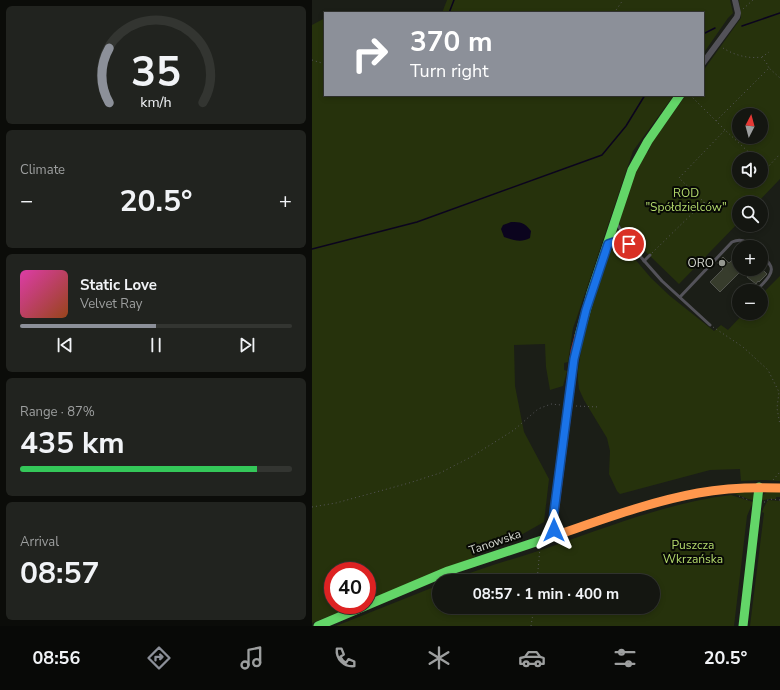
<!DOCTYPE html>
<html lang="en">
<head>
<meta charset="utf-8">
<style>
	body { margin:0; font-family:"Nunito Sans",sans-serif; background:#21231f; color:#f1f3f6; height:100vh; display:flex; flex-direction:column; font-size:15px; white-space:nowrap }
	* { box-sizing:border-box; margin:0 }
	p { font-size:13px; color:#9d9f9f }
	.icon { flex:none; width:22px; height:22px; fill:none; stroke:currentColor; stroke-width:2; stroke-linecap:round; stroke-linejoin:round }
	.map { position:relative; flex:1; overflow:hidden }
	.details { display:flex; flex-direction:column; gap:6px; padding:6px; background:#0b0c09; width:312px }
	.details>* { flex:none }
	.banner { position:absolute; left:12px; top:12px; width:380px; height:84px; border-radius:0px; box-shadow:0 2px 6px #0003,0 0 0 1px #333531; background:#8c9099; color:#fff; overflow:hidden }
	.needle { width:26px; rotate:6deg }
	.controls { position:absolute; left:420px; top:108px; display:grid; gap:8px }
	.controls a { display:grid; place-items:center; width:36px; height:36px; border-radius:50%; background:#141611; box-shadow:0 2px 6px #0003,0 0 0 1px #333531; font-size:20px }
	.speed { position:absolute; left:12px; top:562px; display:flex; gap:8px; font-size:20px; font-weight:700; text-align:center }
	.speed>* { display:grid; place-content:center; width:52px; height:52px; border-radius:50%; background:#141611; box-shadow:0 2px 6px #0003,0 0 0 1px #333531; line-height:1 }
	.speed .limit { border:6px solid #d22; background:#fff; color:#111 }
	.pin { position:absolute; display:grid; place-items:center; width:34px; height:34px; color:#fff; margin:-17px; border:2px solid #fff; border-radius:50%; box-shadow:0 1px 4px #0007 }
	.me { position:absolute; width:44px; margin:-22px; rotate:0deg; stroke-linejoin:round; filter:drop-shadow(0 0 3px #0008) }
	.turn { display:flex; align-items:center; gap:14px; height:84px; padding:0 20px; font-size:18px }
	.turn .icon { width:52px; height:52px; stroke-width:2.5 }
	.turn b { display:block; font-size:28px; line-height:34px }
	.big { font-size:30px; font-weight:700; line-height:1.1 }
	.details .widget { flex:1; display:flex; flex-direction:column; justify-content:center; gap:6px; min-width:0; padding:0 14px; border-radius:6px; background:#21231f }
	.details .dial { align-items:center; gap:0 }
	.dial svg { height:104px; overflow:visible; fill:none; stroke:#333531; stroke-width:7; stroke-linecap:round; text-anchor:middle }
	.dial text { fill:#f1f3f6; stroke:none }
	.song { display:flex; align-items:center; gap:12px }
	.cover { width:48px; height:48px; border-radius:6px; background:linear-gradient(135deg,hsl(320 70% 55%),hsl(20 70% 35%)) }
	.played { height:4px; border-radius:2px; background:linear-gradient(90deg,#8c9099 50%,#333531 50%) }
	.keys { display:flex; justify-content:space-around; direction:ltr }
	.heat { display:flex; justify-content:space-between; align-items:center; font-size:22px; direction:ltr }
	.charge { height:6px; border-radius:3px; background:linear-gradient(90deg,#34c759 87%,#333531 0) }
	.trip { position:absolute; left:120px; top:574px; width:228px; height:40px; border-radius:20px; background:#141611; box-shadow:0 2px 6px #0003,0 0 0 1px #333531; font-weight:700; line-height:40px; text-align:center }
	.tab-bar { display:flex; height:64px; justify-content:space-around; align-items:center; background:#080907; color:#9d9f9f }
	.tab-bar .icon { width:28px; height:28px }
	.tab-bar .active { color:#8c9099 }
	.tab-bar b { font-size:18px; color:#f1f3f6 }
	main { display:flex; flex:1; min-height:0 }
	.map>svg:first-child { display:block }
	.green { fill:#26320c; fill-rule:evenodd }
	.water { fill:#0b041e }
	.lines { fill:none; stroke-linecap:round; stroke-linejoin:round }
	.stream { stroke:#0b041e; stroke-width:1.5 }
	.building { fill:#373c2c; stroke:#52544e }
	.path { stroke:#57575a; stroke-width:1; stroke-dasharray:1 3; stroke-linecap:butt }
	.lane { stroke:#535259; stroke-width:3 }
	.street { stroke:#535259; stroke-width:6 }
	.fast { stroke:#63d668; stroke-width:9 }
	.slow { stroke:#ff974d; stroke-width:9 }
	.jam { stroke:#b3261e; stroke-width:9 }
	.route-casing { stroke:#114b97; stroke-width:10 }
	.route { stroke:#1a73e8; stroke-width:7 }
	.poi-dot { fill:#959890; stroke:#080a05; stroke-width:1.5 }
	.labels { text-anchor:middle; stroke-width:4; stroke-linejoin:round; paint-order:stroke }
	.park-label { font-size:12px; fill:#b3d96c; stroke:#080a05 }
	.poi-label { font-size:12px; fill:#d6d9d1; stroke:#080a05; text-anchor:end }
	.street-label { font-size:12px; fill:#d6d9d1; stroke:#080a05 }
</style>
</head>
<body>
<main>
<section class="details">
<div class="widget dial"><svg viewBox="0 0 100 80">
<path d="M14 69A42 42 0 1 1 86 69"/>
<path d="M14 69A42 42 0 0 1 14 27" stroke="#8c9099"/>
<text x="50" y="56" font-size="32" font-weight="700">35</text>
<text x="50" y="72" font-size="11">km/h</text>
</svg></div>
<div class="widget"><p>Climate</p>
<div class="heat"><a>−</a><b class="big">20.5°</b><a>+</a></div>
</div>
<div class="widget">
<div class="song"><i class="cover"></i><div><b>Static Love</b><p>Velvet Ray</p></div></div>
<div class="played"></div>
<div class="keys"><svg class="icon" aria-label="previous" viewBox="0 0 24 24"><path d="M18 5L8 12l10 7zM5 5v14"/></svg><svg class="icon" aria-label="pause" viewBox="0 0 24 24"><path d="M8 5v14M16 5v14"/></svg><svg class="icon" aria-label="next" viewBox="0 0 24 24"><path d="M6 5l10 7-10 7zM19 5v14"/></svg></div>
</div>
<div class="widget"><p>Range · 87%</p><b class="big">435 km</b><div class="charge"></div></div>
<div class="widget"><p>Arrival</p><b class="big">08:57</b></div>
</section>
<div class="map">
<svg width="468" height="626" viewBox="0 0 468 626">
	<rect width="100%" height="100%" fill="#1b1e17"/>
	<!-- green -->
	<g class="green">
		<polygon points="135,0 418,0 421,13 416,18 391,54 391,13 130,13"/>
		<path d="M427,0H468V179L445,203H427V222L367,284L309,228L307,223L322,173L332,151L336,152L341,141L374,95H391V71L429,18L428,7ZM427,115H449V137H427ZM427,159H449V181H427Z"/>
		<polygon points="13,18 13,95 362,95 321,151 264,320 261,328 256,362 252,363 252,370 255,371 251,386 238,390 234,367 233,344 202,345 203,386 212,432 237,479 232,522 200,540 163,554 163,557 55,601 55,571 21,571 21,605 46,605 0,623 0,25"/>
		<polygon points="303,227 308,233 313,241 299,240"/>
		<polygon points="302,248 309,248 316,251 339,278 358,296 402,331 409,325 416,330 432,313 449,313 449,295 468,276 468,481 452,480 429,481 428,469 398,470 308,494 305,491 297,474 298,451 295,438 272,400 267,389 266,380 266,369 271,339 280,300 296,254"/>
		<path d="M468,490V497H464V499H457L448,501C452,490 458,491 468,490Z"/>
		<polygon points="438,491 443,495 444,501 436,499 421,493"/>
		<path d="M419,495L441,502L435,516L422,626H24L127,585V607H341V581H137C171,567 206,558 241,546C298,526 359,502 419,495Z"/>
		<polygon points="456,500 468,501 468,626 438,626 452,513 450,512 452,507"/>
	</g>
	<!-- water -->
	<path class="water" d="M199,222C209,222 212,222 219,231L218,238C209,243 201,240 192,237L189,229L191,225Z"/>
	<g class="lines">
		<!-- stream -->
		<g class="stream">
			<polyline points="137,13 142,0"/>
			<polyline points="430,26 468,13"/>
			<polyline points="391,34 403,28"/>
			<polyline points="0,249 105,222 290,155 314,126 333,95"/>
		</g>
	</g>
	<!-- building -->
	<g class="building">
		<polygon points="427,253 427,269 431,269 408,292 398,282 411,269 405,263 411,257 417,263"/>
		<polygon points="443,269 450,269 455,274 447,282 446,281 444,284 435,277"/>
	</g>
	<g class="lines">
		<!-- path -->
		<g class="path">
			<polyline points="431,9 441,0"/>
			<polyline points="302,13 311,0"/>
			<path d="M411,48C422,55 436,59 449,57L454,62L457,68"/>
			<polyline points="450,57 457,52"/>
			<polyline points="0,60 13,64"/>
			<polyline points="378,95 413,130"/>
			<polyline points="404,121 457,68 468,78"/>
			<polyline points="449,164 454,169 468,154"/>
			<polyline points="392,202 404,213"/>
			<polyline points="340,253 392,202 367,178 413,130 444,159"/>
			<polyline points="401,327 431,347 456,370 467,392 465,408 468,425"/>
			<polyline points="264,406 287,407"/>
			<polyline points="461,480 468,472"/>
			<polyline points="427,496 438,501"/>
			<polyline points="452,502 453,502 457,499 468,500"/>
			<polyline points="0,507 24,503 97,483 128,473 159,457 202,430 226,409 239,404 249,405"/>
			<polyline points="225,581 228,548"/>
			<polyline points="219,626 222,607"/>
		</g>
		<!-- lane -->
		<g class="lane">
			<polyline points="305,224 319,246 350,281 398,325"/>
			<polyline points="297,243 309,242 317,243"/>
			<polyline points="332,261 338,255"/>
			<path d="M444,291C449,285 464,273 458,265C456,261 452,258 449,256"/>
			<path d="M368,297L420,242C429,238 433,241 440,247"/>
		</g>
		<!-- street -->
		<polyline class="street" points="391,63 425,17 426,13 423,0"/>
		<!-- fast -->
		<g class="fast">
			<polyline points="267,336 279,293 320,170 336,141 368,95"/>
			<polyline points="6,626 136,571 242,536"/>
			<polyline points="431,626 447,487"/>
		</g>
		<!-- slow -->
		<path class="slow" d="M242,536C289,520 337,502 386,493C413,488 441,487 468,488"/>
		<!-- jam -->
		<polyline class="jam" points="244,535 241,526 241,521 263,351 267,336"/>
	</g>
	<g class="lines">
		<defs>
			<polyline id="route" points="242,530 241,524 242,512 262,359 274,310 296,244 302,242 317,244"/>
		</defs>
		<!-- route casing -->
		<use href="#route" class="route-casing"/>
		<!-- route -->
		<use href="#route" class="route"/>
	</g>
	<!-- markers -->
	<circle class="poi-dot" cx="410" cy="263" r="4"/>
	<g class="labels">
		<!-- park labels -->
		<g class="park-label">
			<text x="374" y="197">ROD<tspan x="374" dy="14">"Spółdzielców"</tspan></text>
			<text x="381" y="549">Puszcza<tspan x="381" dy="14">Wkrzańska</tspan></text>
		</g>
		<!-- poi labels -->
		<g class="poi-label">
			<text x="402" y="267">ORO</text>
		</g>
		<!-- street labels -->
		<g class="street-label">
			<text transform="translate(183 542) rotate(-19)" y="4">Tanowska</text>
		</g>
	</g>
</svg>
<div class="controls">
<a><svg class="needle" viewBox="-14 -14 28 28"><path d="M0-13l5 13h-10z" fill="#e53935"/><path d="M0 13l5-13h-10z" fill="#9d9f9f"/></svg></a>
<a><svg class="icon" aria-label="sound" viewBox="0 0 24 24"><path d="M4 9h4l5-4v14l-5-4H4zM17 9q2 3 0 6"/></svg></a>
<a><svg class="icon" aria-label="search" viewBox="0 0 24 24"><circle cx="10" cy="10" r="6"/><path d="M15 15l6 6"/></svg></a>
<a>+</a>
<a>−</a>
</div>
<div class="speed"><div class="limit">40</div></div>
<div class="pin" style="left:317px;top:244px;background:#d93025"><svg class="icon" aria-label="arrive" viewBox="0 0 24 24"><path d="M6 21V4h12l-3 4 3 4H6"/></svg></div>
<svg class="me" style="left:242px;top:530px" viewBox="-20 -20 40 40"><path d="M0-17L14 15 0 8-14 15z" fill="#1a73e8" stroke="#fff" stroke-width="4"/></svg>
<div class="trip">08:57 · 1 min · 400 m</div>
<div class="banner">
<div class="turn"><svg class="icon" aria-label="right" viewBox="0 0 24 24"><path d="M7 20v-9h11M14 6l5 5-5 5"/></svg><div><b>370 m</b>Turn right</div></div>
</div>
</div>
</main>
<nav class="tab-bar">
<b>08:56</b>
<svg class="icon active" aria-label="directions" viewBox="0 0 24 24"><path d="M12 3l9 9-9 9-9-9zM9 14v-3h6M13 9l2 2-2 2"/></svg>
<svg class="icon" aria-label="music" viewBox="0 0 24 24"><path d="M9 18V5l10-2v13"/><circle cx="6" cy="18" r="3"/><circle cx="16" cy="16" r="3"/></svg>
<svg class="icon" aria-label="phone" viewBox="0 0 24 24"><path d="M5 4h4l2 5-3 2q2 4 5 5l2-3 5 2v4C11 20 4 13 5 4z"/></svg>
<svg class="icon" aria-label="climate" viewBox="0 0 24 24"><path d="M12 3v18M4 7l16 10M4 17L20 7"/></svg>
<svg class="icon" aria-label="car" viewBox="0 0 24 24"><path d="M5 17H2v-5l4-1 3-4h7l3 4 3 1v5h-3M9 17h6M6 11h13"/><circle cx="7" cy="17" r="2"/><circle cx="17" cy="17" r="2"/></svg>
<svg class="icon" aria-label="filters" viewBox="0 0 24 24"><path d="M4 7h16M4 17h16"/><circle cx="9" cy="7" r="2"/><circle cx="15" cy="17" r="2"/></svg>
<b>20.5°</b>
</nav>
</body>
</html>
